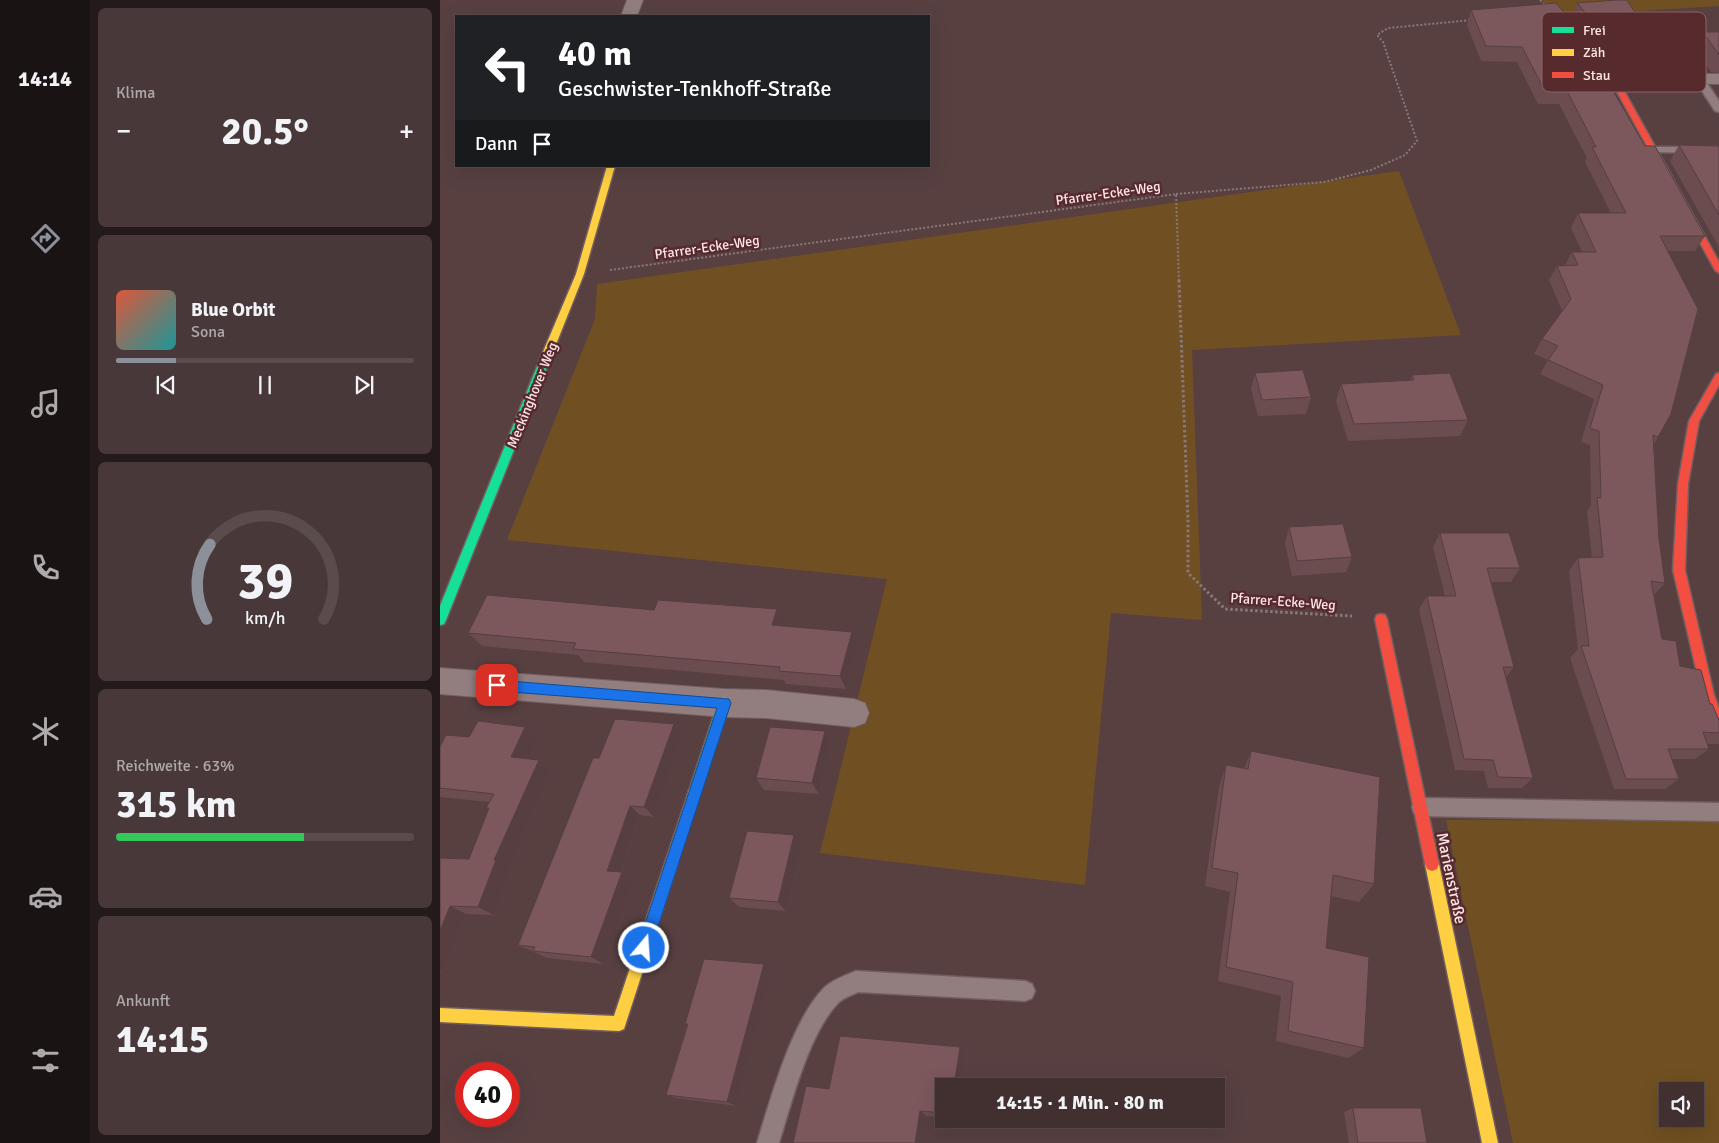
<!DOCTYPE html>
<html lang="de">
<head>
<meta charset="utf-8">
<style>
	body { margin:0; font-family:Signika,sans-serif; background:#493839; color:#f1f3f6; height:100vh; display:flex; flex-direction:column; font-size:19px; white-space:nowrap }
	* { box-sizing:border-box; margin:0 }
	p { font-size:16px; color:#aea9ab }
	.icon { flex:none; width:28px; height:28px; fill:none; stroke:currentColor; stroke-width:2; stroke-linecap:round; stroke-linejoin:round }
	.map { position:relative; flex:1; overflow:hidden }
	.drawer { display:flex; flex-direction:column; gap:8px; padding:8px; background:#241a1b; width:350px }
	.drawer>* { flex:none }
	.guide { position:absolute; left:15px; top:15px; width:475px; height:152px; border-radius:0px; box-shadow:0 5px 20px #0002,0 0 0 1px #5a4b4d; background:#202124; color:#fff; overflow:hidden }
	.controls { position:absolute; left:1219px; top:1082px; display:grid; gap:10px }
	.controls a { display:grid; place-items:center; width:45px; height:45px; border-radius:0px; background:#423031; box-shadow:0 5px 20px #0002,0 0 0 1px #5a4b4d; font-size:25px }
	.speed { position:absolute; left:15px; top:1062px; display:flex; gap:10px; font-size:25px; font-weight:700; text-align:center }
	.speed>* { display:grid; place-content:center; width:65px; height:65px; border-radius:50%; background:#423031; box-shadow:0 5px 20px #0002,0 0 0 1px #5a4b4d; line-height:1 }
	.speed .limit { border:8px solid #d22; background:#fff; color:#111 }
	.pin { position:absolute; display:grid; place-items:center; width:42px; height:42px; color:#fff; margin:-21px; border-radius:10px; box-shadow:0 2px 8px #0006 }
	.me { position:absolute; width:55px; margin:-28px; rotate:18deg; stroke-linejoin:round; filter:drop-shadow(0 0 4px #0008) }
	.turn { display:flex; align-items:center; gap:18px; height:105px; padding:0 20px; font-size:22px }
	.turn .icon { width:65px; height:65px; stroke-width:2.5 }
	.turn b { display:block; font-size:35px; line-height:42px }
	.then { display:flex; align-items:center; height:48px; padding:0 20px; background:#0003; gap:10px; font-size:19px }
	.big { font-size:38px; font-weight:800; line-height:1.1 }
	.drawer .widget { flex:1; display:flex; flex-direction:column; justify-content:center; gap:8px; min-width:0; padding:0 18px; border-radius:8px; background:#493839 }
	.drawer .dial { align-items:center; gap:0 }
	.dial svg { height:130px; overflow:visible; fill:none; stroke:#5a4b4d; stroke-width:7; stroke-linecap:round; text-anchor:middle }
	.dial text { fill:#f1f3f6; stroke:none }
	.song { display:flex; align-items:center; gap:15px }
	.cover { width:60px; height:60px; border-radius:8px; background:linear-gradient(135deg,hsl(10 70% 55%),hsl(180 70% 35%)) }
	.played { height:5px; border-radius:2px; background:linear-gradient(90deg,#8c9099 20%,#5a4b4d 20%) }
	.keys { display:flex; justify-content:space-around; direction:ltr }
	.heat { display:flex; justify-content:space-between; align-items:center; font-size:28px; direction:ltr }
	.charge { height:8px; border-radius:4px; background:linear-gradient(90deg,#34c759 63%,#5a4b4d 0) }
	.trip { position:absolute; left:495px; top:1078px; width:290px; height:50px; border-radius:0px; background:#423031; box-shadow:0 5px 20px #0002,0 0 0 1px #5a4b4d; font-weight:800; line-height:50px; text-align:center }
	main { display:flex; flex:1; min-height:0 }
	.tabs { display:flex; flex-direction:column; width:90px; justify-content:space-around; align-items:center; background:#1a1314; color:#aea9ab }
	.tabs .icon { width:35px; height:35px }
	.tabs .active { color:#8c9099 }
	.tabs b { font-size:22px; color:#f1f3f6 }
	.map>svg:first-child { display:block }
	.green { fill:#705022; fill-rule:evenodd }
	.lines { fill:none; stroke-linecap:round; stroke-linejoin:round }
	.lane-casing { stroke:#725e60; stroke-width:3 }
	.street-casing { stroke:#725e60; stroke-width:2 }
	.fast-casing { stroke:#725e60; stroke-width:3 }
	.slow-casing { stroke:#725e60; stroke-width:3 }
	.jam-casing { stroke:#725e60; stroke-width:3 }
	.path-far1 { stroke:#897879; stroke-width:2; stroke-dasharray:2 2; stroke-linecap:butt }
	.path { stroke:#897879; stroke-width:3; stroke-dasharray:2.5 2.5; stroke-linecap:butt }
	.lane { fill:#927e7f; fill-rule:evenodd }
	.street { fill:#927e7f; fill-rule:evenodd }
	.fast { fill:#16e098; fill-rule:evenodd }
	.slow { fill:#ffcf43; fill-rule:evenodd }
	.jam { fill:#f24e42; fill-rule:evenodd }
	.wall { fill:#6b4c4f }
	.shaded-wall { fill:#573e40 }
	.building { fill:#7c585c; stroke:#573e40 }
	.route { fill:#1a73e8; stroke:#114b97 }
	.labels { text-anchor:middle; stroke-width:5; stroke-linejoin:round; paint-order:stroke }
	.street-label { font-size:14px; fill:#fee6e7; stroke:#572a2e }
	.near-street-label { font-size:16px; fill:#fee6e7; stroke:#572a2e }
	.key { fill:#572a2e; stroke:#896266; stroke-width:1 }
	.key-label { font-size:14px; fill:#fee6e7 }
</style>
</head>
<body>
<main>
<nav class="tabs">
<b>14:14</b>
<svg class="icon active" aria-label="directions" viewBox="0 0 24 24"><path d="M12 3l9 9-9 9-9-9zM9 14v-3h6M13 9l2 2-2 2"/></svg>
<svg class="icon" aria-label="music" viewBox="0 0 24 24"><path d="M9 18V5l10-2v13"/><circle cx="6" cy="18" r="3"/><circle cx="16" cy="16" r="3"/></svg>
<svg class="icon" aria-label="phone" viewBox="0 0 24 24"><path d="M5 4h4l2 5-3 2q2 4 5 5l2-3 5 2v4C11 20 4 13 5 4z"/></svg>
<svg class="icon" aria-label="climate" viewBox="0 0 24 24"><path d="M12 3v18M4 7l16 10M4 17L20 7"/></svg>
<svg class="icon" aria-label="car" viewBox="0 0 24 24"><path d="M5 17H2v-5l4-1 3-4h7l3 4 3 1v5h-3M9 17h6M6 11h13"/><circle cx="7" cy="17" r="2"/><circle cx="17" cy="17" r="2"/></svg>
<svg class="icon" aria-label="filters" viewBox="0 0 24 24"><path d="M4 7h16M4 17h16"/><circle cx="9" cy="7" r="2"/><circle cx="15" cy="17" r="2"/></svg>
</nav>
<section class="drawer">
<div class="widget"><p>Klima</p>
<div class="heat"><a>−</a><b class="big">20.5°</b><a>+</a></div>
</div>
<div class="widget">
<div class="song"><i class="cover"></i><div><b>Blue Orbit</b><p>Sona</p></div></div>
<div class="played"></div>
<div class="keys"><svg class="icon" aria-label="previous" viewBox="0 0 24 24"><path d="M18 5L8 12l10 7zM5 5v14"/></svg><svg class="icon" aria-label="pause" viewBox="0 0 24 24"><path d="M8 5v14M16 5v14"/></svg><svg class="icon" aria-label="next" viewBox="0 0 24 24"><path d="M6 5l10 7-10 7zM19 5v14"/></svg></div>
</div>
<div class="widget dial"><svg viewBox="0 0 100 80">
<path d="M14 69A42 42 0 1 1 86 69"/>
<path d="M14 69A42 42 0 0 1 16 23" stroke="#8c9099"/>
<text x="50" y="56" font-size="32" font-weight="700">39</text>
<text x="50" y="72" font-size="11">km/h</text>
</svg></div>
<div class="widget"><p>Reichweite · 63%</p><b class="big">315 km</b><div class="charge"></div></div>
<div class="widget"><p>Ankunft</p><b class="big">14:15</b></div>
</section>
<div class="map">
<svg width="1279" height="1143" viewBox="0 0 1279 1143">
	<rect width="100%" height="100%" fill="#584041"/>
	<!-- green -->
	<g class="green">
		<polygon points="1102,0 1279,0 1279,6 1120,16"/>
		<polygon points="959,171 1021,335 752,350 762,620 671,613 645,885 380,853 447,579 67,540 155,319 157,284"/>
		<path d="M1006,820L1279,821V1143H1073ZM1228,1091H1255V1119H1228Z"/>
	</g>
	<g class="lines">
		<defs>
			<g id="lane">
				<polygon points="1259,76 1263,77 1279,101 1279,112 1275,111 1254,79"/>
				<polygon points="1213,147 1279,147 1279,153 1209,152 1207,150"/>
				<polygon points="981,798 1279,803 1279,821 981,816 974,813 972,807 974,801"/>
				<path d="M416,971L585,981L592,984L595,991L592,998L585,1001L418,992C412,995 403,998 398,1003C368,1035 352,1102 339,1143H317C331,1098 351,1023 383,989C390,981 406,975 416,971Z"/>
			</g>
			<g id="street">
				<polygon points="187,0 203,0 197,16 181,16"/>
				<polygon points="1173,73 1279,74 1279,84 1167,82 1164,78 1167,74"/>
				<polygon points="0,668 284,689 326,690 414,699 425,703 429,713 425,723 414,727 326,718 284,717 0,694"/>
			</g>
			<g id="fast">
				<polygon points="108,349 113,352 6,620 4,624 0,625 0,606 103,352"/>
				<polygon points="284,697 288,699 290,703 260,794 259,798 254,800 249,798 248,794 278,703 280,699"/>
			</g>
			<g id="slow">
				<polygon points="167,166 175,166 144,274 113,352 111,354 105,354 103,352 136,274"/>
				<polygon points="254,788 259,790 260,794 184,1029 179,1031 0,1022 0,1008 174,1016 248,794 249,790"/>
				<polygon points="992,857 997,859 999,864 1058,1143 1042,1143 985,864 987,859"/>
			</g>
			<g id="jam">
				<polygon points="1133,32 1137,32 1177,78 1279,262 1279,273 1275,270 1170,79 1133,34"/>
				<polygon points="1279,373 1279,385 1259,421 1248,484 1245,570 1274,695 1279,708 1279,731 1275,729 1262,695 1233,570 1238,484 1249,421 1276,374"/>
				<polygon points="941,614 945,615 947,619 999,864 997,869 992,871 987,869 985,864 935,619 937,615"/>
			</g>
		</defs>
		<!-- lane casing -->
		<use href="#lane" class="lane-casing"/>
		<!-- street casing -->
		<use href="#street" class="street-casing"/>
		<!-- fast casing -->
		<use href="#fast" class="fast-casing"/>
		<!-- slow casing -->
		<use href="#slow" class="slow-casing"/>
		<!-- jam casing -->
		<use href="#jam" class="jam-casing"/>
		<!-- path-far1 -->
		<g class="path-far1">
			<polyline points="1100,0 1108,7"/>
			<polyline points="736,194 884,182 931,170 965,155 977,141 943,42 937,35 948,28 1032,20"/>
			<polyline points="170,270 736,194 739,281"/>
		</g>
		<!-- path -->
		<polyline class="path" points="739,280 748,521 748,573 785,609 912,616"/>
		<!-- lane -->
		<use href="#lane" class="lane"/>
		<!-- street -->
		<use href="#street" class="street"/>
		<!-- fast -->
		<use href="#fast" class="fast"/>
		<!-- slow -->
		<use href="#slow" class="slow"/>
		<!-- jam -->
		<use href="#jam" class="jam"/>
	</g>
	<!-- wall -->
	<g class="wall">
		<polygon points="1137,3 1199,19 1229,54 1222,68 1176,68 1132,16"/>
		<polygon points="1031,10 1159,53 1157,58 1168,82 1205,146 1265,236 1255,251 1228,251 1218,437 1214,444 1219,539 1225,583 1214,595 1222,639 1240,666 1270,704 1279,720 1279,744 1267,744 1269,749 1255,759 1232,759 1239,779 1225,789 1174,789 1130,658 1138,649 1129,571 1138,558 1152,558 1147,511 1151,505 1150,445 1141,442 1154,399 1100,374 1108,360 1094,354 1102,339 1122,311 1109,280 1117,266 1125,265 1132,252 1142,252 1131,228 1138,213 1171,213 1145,162 1147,158 1119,104 1098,104 1077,62 1041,61 1027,25"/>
		<polygon points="1263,32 1279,32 1279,73 1271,72 1254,48"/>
		<polygon points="1239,145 1279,146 1279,247 1230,161"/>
		<polygon points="815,373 871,397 866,414 818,416 811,389"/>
		<polygon points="972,375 1028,420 1020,436 908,441 896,401 901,384 970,381"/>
		<polygon points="849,527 912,557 906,572 852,576 845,543"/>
		<polygon points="1000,533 1080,568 1071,582 1050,582 1074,667 1066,677 1093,778 1082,788 1048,788 1044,771 1015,770 979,609 987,596 1005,596 993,547"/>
		<polygon points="344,623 343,626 417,646 406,689 346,684 344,680 144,662 138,655 42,646 28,633"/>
		<polygon points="85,727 98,738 88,759 111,771 69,868 71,869 54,915 26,914 3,973 0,973 0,858 29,859 49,810 46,808 49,802 0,797 0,747 29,737"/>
		<polygon points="385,731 391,744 379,794 324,790 316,778"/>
		<polygon points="243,736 214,817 200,815 181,872 193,881 164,964 107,958 78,945 159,758"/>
		<polygon points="811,751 934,884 919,902 891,896 886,948 924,1048 908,1058 836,1041 841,996 778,981 790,892 765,886 779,787 786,765 804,769"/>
		<polygon points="362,846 346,911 299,907 289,898"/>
		<polygon points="324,964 332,971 297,1106 237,1098 226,1095 247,1025 245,1024"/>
		<polygon points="524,1054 504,1086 504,1117 486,1116 482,1143 353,1143 389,1089"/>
		<polygon points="913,1108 987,1143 909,1143 904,1112"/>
	</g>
	<!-- shaded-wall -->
	<g class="shaded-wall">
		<polygon points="337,609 344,623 339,638 332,625"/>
		<polygon points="412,632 417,646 406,689 400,676"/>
		<polygon points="234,724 243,736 214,817 204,807"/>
		<polygon points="85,727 98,738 84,768 71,757"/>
		<polygon points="385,731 391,744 379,794 372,783"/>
		<polygon points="99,760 111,771 69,868 71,869 54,915 38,907 54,860"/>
		<polygon points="190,806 200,815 178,880 167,871"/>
		<polygon points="354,835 362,846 346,911 338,902"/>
		<polygon points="182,872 193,881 164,964 151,957"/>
		<polygon points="10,906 26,914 3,973 0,972 0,931"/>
		<polygon points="324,964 332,971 297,1106 287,1102"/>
		<polygon points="520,1047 524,1054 520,1086 514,1086"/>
		<polygon points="0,1078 13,1082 0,1117"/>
		<polygon points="480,1111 486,1116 482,1143 475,1143"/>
	</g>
	<!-- building -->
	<g class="building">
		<polygon points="1177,0 1187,0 1199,19 1206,19 1229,54 1182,54 1137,3"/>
		<polygon points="1116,3 1159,53 1155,53 1168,82 1205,146 1215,146 1265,236 1220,236 1258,309 1231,414 1218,437 1213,435 1219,539 1225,583 1211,581 1222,639 1236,641 1240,666 1261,670 1270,704 1272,704 1279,720 1279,733 1263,732 1269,749 1228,749 1239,779 1186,779 1141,646 1149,646 1138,558 1163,557 1157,497 1161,498 1159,431 1150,428 1163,385 1108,360 1118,346 1102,339 1131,299 1117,266 1138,265 1132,252 1156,252 1138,213 1186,213 1152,147 1156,147 1126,89 1104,89 1082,47 1046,46 1031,10"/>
		<polygon points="1263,32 1279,32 1279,55"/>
		<polygon points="1239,145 1279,146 1279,215"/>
		<polygon points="863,370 871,397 822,400 815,373"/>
		<polygon points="1010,373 1028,420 914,424 901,384 974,380 972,375"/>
		<polygon points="903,524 912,557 857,561 849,527"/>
		<polygon points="1000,533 1069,533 1080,568 1047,568 1074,667 1063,667 1093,778 1058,777 1053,760 1024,759 987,596 1016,596"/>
		<polygon points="47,595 214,610 218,600 337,609 332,625 412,632 400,676 339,671 340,667 133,649 136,643 28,633"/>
		<polygon points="175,719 234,724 204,807 190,806 167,871 182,872 151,957 93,951 95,947 78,945 153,758 159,758"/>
		<polygon points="38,721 85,727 71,757 99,760 54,860 56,860 38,907 10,906 0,931 0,858 29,859 49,808 46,808 54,794 0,788 0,747 6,735 29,737"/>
		<polygon points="330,727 385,731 372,783 316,778"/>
		<polygon points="811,751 940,777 934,884 893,875 886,948 929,957 924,1048 848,1031 853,982 786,967 798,873 772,868 786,765 808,769"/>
		<polygon points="307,831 354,835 338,902 289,898"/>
		<polygon points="264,959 324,964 287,1102 226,1095 248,1024 245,1024"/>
		<polygon points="400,1036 520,1047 514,1086 504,1086 504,1113 480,1111 475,1143 353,1143 366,1086 389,1089"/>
		<polygon points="913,1108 981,1108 987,1143 918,1143"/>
	</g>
	<!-- route -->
	<polygon class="route" points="57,680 289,699 291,703 209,954 204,956 199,954 197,948 277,708 57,691 53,689 51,685 53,681"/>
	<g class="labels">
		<!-- street labels -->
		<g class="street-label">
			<text transform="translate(668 193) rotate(-8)" y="5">Pfarrer-Ecke-Weg</text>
			<text transform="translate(267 247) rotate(-8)" y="5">Pfarrer-Ecke-Weg</text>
			<text transform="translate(92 395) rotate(-68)" y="5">Meckinghover Weg</text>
			<text transform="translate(843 601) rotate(4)" y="5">Pfarrer-Ecke-Weg</text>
		</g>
		<!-- near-street labels -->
		<g class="near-street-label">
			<text transform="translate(1012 878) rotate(78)" y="6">Marienstraße</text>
		</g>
	</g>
	<!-- legend -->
	<rect x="1102" y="12" width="164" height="80" rx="8" class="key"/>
	<rect x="1112" y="27" width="22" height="6" fill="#16e098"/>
	<rect x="1112" y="49" width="22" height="7" fill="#ffcf43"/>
	<rect x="1112" y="72" width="22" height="6" fill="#f24e42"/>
	<g class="key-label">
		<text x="1143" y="35">Frei</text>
		<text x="1143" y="57">Zäh</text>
		<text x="1143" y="80">Stau</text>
	</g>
</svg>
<div class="controls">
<a><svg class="icon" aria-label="sound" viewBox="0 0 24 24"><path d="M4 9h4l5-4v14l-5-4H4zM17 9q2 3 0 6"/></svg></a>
</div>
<div class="speed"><div class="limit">40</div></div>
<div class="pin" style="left:57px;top:685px;background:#d93025"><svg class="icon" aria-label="arrive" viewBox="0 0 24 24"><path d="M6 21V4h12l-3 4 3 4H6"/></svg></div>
<svg class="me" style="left:204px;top:948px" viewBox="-20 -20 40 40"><circle r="17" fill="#1a73e8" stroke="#fff" stroke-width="3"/><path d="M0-11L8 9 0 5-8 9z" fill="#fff"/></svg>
<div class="trip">14:15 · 1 Min. · 80 m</div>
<div class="guide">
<div class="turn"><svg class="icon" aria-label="left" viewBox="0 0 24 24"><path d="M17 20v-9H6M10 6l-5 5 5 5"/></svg><div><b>40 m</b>Geschwister-Tenkhoff-Straße</div></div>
<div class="then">Dann<svg class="icon" aria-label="arrive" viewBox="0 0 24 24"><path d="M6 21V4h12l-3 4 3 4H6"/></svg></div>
</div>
</div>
</main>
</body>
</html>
